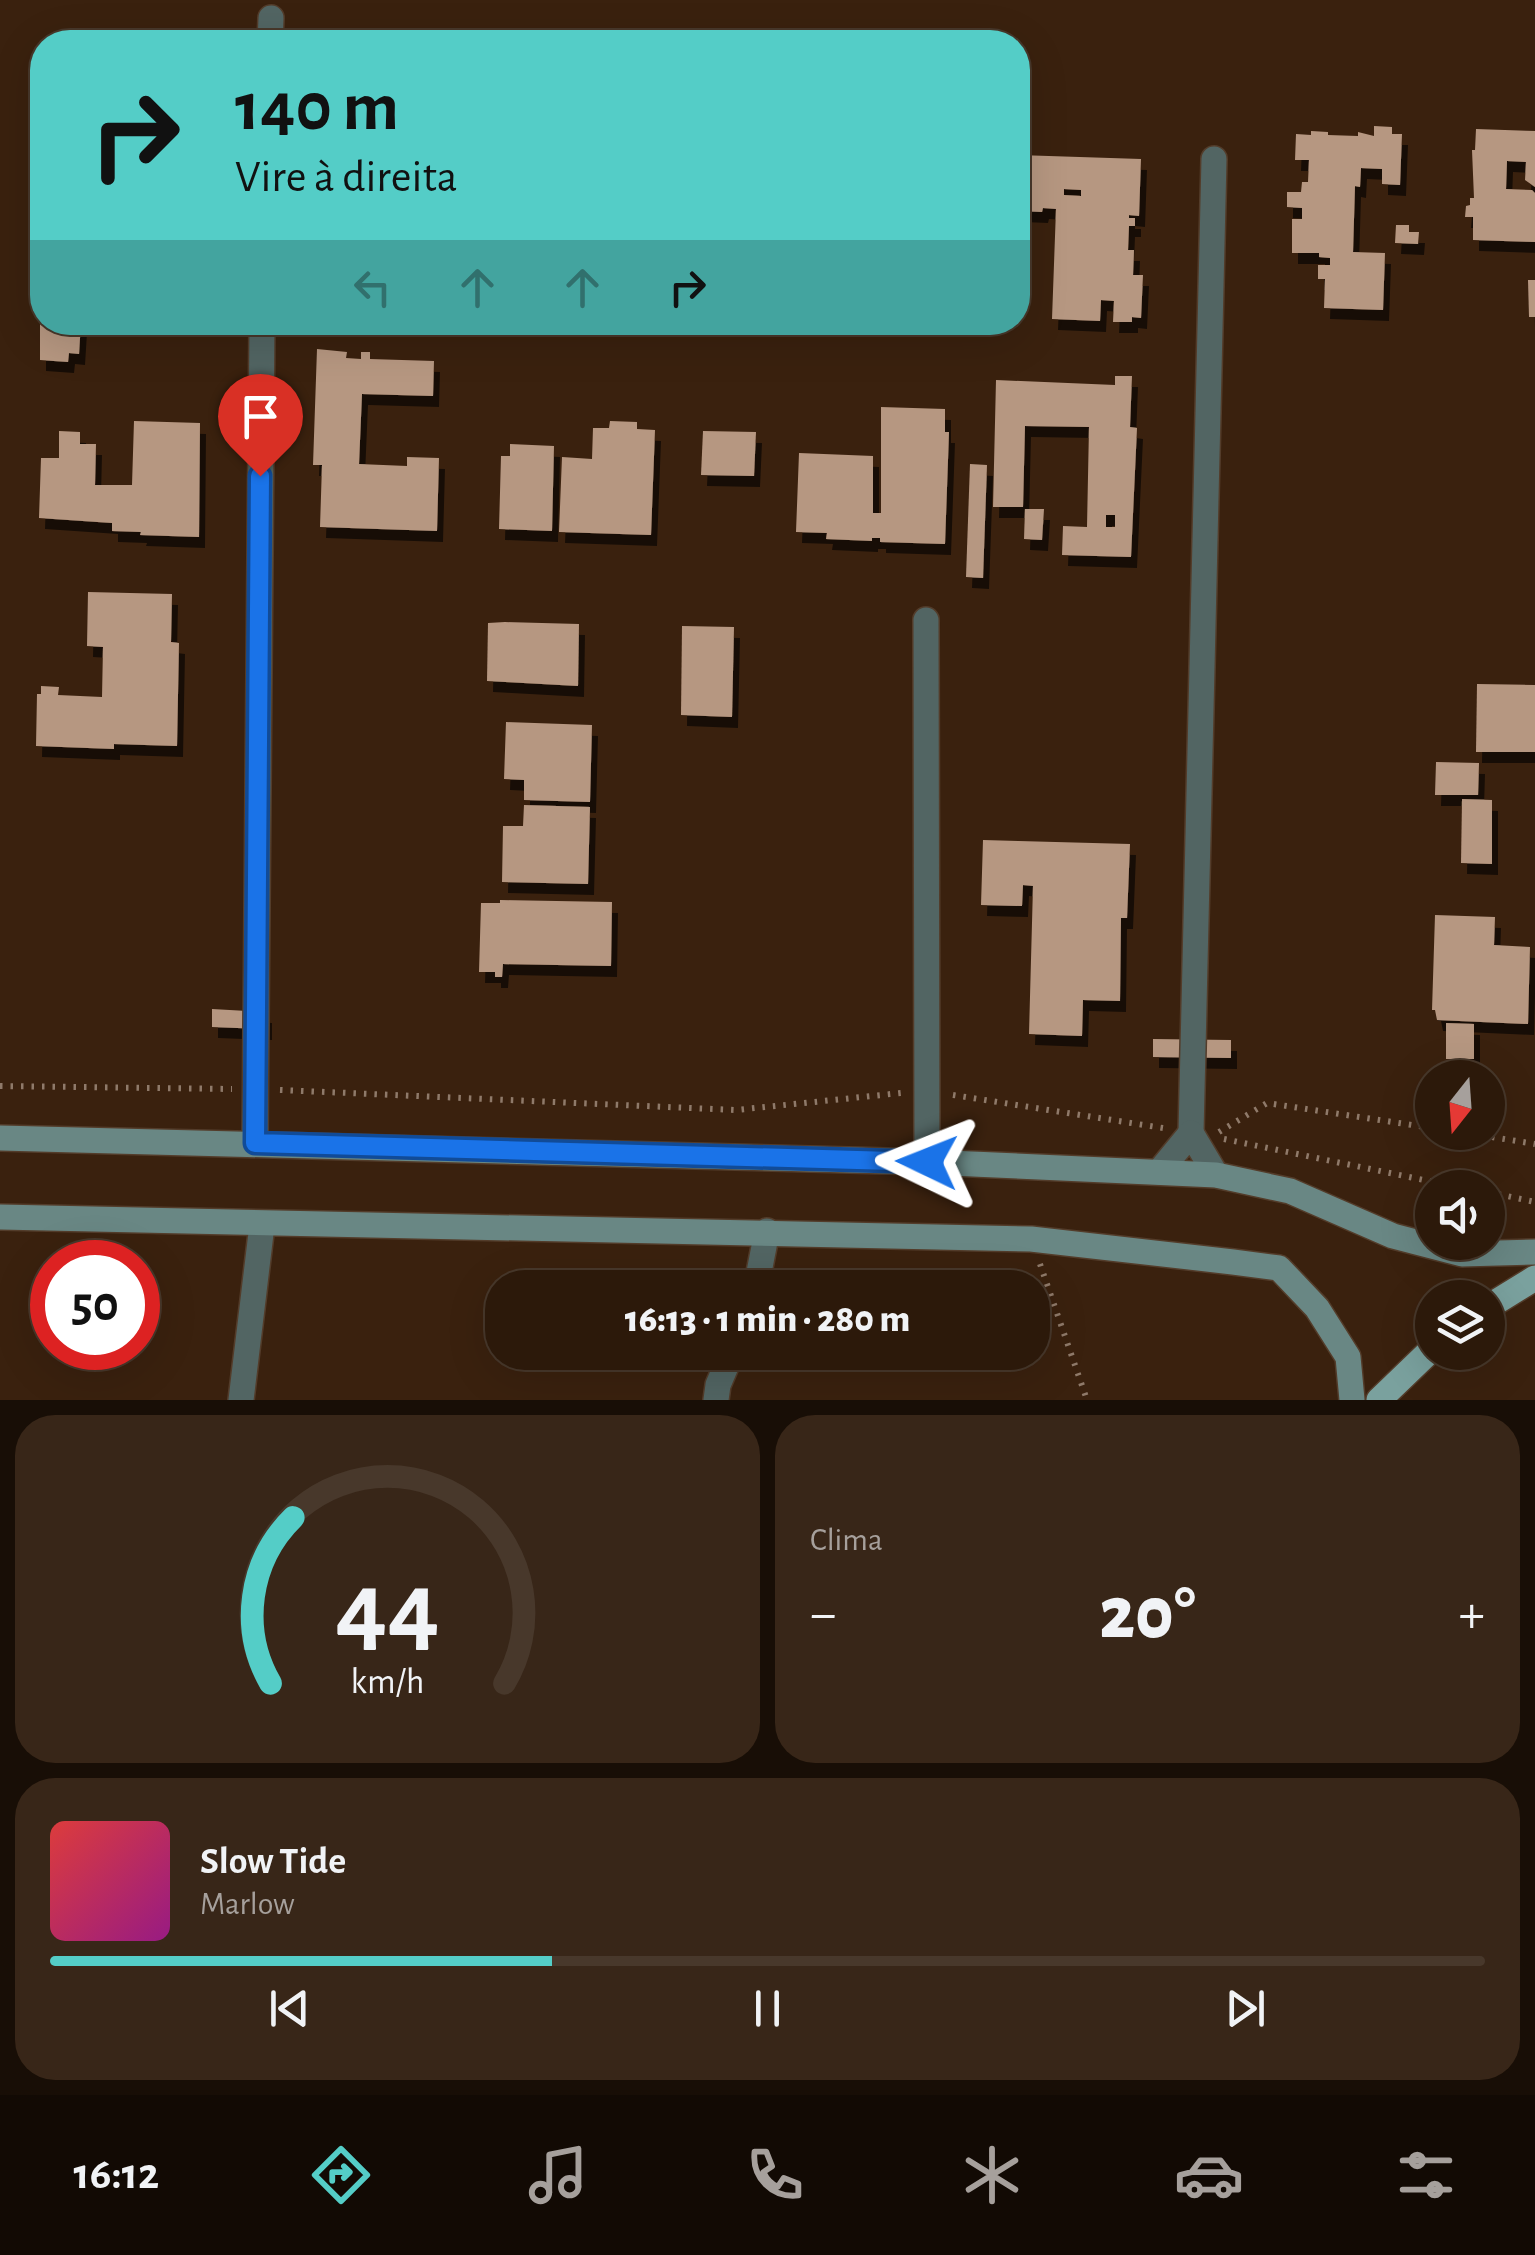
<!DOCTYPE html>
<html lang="pt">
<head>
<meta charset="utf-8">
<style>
	body { margin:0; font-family:"Alegreya Sans",sans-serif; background:#382618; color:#f1f3f6; height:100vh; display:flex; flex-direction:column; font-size:38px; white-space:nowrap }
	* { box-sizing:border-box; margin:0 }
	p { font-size:32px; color:#a6a09c }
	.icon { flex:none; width:55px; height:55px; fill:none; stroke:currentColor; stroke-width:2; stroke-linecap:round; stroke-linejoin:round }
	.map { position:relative; height:1400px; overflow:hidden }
	.sheet { display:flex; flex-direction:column; gap:15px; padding:15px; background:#180e06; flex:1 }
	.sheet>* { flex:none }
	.banner { position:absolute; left:30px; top:30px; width:1000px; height:305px; border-radius:40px; box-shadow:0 10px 40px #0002,0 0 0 2px #48382b; background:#54cdc7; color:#111; overflow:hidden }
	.needle { width:65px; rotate:197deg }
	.controls { position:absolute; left:1415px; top:1060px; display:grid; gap:20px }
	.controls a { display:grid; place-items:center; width:90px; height:90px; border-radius:50%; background:#2c190a; box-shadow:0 10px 40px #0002,0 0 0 2px #48382b; font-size:50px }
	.speed { position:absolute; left:30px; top:1240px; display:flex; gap:20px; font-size:50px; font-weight:700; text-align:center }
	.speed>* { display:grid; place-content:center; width:130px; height:130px; border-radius:50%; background:#2c190a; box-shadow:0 10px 40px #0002,0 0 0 2px #48382b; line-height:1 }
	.speed .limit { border:15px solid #d22; background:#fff; color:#111 }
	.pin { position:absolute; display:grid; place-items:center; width:85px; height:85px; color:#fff; margin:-102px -42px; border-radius:50% 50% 50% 0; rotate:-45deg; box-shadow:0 0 10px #0007 }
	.pin .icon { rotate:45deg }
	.me { position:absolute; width:110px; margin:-55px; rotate:272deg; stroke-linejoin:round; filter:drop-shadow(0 0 8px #0008) }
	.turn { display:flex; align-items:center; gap:35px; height:210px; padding:0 40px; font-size:45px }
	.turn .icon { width:130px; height:130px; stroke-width:2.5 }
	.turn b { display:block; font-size:70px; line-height:85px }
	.lanes { display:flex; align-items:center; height:95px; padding:0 40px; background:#0003; justify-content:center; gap:50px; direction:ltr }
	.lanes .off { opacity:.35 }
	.big { font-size:75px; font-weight:800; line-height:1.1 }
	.sheet .widget { flex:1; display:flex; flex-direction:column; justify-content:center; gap:15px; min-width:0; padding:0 35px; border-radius:40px; background:#382618 }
	.sheet .dial { align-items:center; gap:0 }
	.dial svg { height:260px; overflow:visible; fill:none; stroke:#48382b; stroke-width:7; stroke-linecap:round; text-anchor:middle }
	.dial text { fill:#f1f3f6; stroke:none }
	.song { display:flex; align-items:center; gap:30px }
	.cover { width:120px; height:120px; border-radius:15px; background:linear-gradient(135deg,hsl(0 70% 55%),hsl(310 70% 35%)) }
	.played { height:10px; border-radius:5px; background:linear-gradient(90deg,#54cdc7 35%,#48382b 35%) }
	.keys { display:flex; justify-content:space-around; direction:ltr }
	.heat { display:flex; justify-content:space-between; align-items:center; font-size:55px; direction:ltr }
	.sheet .tiles { flex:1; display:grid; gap:15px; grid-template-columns:1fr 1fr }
	.widget:last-child { grid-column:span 2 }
	.trip { position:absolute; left:485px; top:1270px; width:565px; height:100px; border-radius:40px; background:#2c190a; box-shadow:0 10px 40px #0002,0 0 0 2px #48382b; font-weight:800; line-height:100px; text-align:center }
	.menu { display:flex; height:160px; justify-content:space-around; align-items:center; background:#120a04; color:#a6a09c }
	.menu .icon { width:70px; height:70px }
	.menu .on { color:#54cdc7 }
	.menu b { font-size:45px; color:#f1f3f6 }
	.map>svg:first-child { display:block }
	.building { fill:#b69781; fill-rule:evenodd; filter:url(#shadow) }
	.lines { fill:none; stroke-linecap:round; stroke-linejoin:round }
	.street-casing { stroke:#533c2a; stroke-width:28 }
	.secondary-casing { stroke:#533c2a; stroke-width:28 }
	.primary-casing { stroke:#533c2a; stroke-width:28 }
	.path { stroke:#8f7a6a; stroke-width:6; stroke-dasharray:2.5 8; stroke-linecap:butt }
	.street { stroke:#526563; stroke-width:25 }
	.secondary { stroke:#698784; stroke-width:25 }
	.primary { stroke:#7aa19e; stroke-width:25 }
	.route-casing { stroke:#114b97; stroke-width:25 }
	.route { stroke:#1a73e8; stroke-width:18 }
</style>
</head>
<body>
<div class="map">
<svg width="1535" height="1400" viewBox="0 0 1535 1400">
	<defs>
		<filter id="shadow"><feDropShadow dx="6" dy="11" stdDeviation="0" flood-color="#0009"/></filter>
	</defs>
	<rect width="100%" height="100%" fill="#3a210e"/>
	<!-- building -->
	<g class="building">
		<polygon points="1374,126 1392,127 1392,134 1402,134 1400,185 1382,184 1382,169 1361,168 1360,187 1355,186 1353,252 1385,253 1383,310 1324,308 1325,279 1318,279 1318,265 1330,265 1330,258 1319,257 1319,253 1292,253 1292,219 1302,219 1302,208 1287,207 1287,192 1301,192 1302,182 1308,182 1309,160 1295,160 1296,134 1311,135 1311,131 1328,132 1328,135 1358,136 1358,132 1374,136"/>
		<polygon points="1476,129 1535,131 1535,187 1525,180 1526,162 1507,161 1506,189 1532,190 1535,193 1535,242 1473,240 1473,217 1465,217 1466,206 1470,205 1470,198 1474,198 1472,150 1475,150"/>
		<path d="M1018,155L1141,159L1139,216L1129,215V218H1135V226H1129L1128,250H1134L1133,275H1143L1141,318L1132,317V322H1113L1114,301L1101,300L1100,321L1052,319L1056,209L1043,208L1042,212L1018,211ZM1064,189L1081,190V196L1064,195Z"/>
		<polygon points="1396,225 1409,225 1409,232 1419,232 1418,244 1395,243"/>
		<polygon points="1528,280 1535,280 1535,317 1529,317"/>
		<polygon points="40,322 81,322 79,354 69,353 68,362 40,360"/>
		<polygon points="317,349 347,352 346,358 361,359 361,352 370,352 370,359 434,361 433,396 362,394 359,464 407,466 407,457 439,458 437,531 320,527 322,465 313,465"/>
		<path d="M1115,376H1132L1130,427L1137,428L1131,557L1062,555L1063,526L1087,527L1089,427L1025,426L1023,507H993L996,380L1115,385ZM1106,515H1115V527H1106Z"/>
		<polygon points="881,407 945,409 945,432 949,432 945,544 880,542 880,538 872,538 872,541 826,539 827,533 796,532 799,453 873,456 873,513 881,513"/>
		<polygon points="134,421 200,423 199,537 140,535 141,532 112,531 112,523 39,518 41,458 59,458 59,431 80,432 80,444 96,444 95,485 132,485"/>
		<polygon points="610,421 637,422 637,429 655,430 651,535 559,532 562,457 592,459 593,428 609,428"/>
		<polygon points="703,431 756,432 754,476 701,475"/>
		<polygon points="510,444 554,446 552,531 499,529 501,456 510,456"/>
		<polygon points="970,464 987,465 983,578 966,577"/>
		<polygon points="1025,509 1044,509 1042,540 1024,539"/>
		<polygon points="88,592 172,594 171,642 179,643 177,746 114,744 114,749 36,746 37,694 41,694 41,686 59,687 58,695 102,697 103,647 87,646"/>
		<polygon points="505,622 579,624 578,686 487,681 488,623"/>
		<polygon points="682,626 734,627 732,717 681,715"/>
		<polygon points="1477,684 1535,685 1535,752 1476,752"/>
		<polygon points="506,722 592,725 590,802 524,800 524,780 504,779"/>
		<polygon points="1436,762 1479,763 1478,795 1435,795"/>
		<polygon points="1462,799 1492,800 1492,864 1461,863"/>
		<polygon points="524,805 590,807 588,884 502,882 503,826 523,826"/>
		<polygon points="983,840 1130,844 1127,918 1121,918 1120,1001 1083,1000 1082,1036 1029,1034 1033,886 1023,885 1022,906 981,905"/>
		<polygon points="500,900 612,902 611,966 503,964 502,977 495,977 495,972 479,972 481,903 500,903"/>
		<polygon points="1435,915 1495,917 1494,945 1530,947 1528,1024 1437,1020 1435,1010 1432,1010"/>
		<polygon points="212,1009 266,1012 266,1029 212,1027"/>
		<polygon points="1446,1023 1474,1024 1474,1059 1446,1059"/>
		<polygon points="1153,1039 1231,1040 1231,1058 1153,1057"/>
	</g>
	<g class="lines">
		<defs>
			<g id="street">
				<polyline points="270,42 271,18"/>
				<polyline points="926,620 927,1162"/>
				<polyline points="1191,1133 1214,159"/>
				<polyline points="255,1143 262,322"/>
				<polyline points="1159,1172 1191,1133 1216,1175"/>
				<polyline points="756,1288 767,1231"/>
				<polyline points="241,1400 262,1225"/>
				<polyline points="716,1400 718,1385 732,1352"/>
			</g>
			<g id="secondary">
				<polyline points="0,1138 927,1162 1216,1175 1290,1191 1393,1236 1462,1254 1535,1252"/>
				<polyline points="0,1217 1031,1239 1233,1262 1279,1268 1317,1308 1348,1357 1352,1400"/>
			</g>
			<g id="primary">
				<polyline points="1488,1307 1535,1278"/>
				<polyline points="1379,1400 1432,1349"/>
			</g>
		</defs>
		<!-- street casing -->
		<use href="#street" class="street-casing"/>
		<!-- secondary casing -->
		<use href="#secondary" class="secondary-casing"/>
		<!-- primary casing -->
		<use href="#primary" class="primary-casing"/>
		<!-- path -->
		<g class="path">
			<polyline points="0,1086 232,1089"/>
			<polyline points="280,1090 736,1110 901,1093"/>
			<polyline points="953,1095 1163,1128"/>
			<polyline points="1219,1132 1267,1103 1432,1128"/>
			<polyline points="1461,1132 1535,1144"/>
			<polyline points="1224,1139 1463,1188"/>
			<polyline points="1488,1192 1535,1202"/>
			<polyline points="1040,1264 1087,1400"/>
		</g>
		<!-- street -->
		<use href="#street" class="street"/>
		<!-- secondary -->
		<use href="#secondary" class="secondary"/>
		<!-- primary -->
		<use href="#primary" class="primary"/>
	</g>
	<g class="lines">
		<defs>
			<polyline id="route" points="260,476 255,1143 927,1162"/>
		</defs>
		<!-- route casing -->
		<use href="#route" class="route-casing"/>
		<!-- route -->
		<use href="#route" class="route"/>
	</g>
</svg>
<div class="controls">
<a><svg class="needle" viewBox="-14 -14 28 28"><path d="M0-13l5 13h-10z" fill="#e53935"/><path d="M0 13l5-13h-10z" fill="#a6a09c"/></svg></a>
<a><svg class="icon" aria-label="sound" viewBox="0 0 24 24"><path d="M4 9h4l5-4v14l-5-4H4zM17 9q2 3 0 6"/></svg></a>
<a><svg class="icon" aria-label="layers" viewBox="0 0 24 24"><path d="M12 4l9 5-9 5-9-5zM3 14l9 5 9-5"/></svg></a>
</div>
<div class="speed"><div class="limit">50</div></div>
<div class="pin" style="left:260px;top:476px;background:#d93025"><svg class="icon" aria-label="arrive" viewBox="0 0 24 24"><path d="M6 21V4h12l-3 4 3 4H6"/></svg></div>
<svg class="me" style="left:927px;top:1162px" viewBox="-20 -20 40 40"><path d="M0-17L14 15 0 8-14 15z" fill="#1a73e8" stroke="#fff" stroke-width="4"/></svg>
<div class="trip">16:13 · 1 min · 280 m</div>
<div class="banner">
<div class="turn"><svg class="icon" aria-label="right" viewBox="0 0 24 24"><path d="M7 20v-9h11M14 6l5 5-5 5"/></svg><div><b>140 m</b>Vire à direita</div></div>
<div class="lanes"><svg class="icon off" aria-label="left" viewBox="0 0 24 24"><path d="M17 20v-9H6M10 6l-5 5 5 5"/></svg><svg class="icon off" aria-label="ahead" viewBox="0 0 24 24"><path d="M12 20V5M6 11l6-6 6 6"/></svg><svg class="icon off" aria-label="ahead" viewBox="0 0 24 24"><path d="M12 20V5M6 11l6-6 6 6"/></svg><svg class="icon" aria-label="right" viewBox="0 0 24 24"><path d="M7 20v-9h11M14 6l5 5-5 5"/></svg></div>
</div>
</div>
<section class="sheet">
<div class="tiles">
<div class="widget dial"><svg viewBox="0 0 100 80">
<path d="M14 69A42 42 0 1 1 86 69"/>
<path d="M14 69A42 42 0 0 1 21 18" stroke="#54cdc7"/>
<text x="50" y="56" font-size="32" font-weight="700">44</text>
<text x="50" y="72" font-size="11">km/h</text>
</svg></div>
<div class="widget"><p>Clima</p>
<div class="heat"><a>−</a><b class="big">20°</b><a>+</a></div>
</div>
<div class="widget">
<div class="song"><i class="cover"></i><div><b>Slow Tide</b><p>Marlow</p></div></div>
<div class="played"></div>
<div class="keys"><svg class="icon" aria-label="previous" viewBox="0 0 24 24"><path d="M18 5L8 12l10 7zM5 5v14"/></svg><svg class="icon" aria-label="pause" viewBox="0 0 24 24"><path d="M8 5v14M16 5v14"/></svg><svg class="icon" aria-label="next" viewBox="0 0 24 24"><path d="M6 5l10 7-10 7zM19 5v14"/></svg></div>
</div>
</div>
</section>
<nav class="menu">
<b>16:12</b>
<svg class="icon on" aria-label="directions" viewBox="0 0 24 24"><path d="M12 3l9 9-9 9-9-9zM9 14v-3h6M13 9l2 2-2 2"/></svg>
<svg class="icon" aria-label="music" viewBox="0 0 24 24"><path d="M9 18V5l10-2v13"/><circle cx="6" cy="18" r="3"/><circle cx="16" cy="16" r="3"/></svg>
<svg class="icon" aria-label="phone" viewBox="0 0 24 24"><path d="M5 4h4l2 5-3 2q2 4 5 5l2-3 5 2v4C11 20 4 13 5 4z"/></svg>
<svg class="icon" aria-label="climate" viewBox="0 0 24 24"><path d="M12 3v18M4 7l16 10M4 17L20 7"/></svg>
<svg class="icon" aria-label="car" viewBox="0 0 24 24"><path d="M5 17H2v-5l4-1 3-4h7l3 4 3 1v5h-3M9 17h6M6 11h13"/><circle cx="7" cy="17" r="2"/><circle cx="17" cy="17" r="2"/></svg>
<svg class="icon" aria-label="filters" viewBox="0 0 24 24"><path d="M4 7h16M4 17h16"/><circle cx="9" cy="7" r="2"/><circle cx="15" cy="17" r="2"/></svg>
</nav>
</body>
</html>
